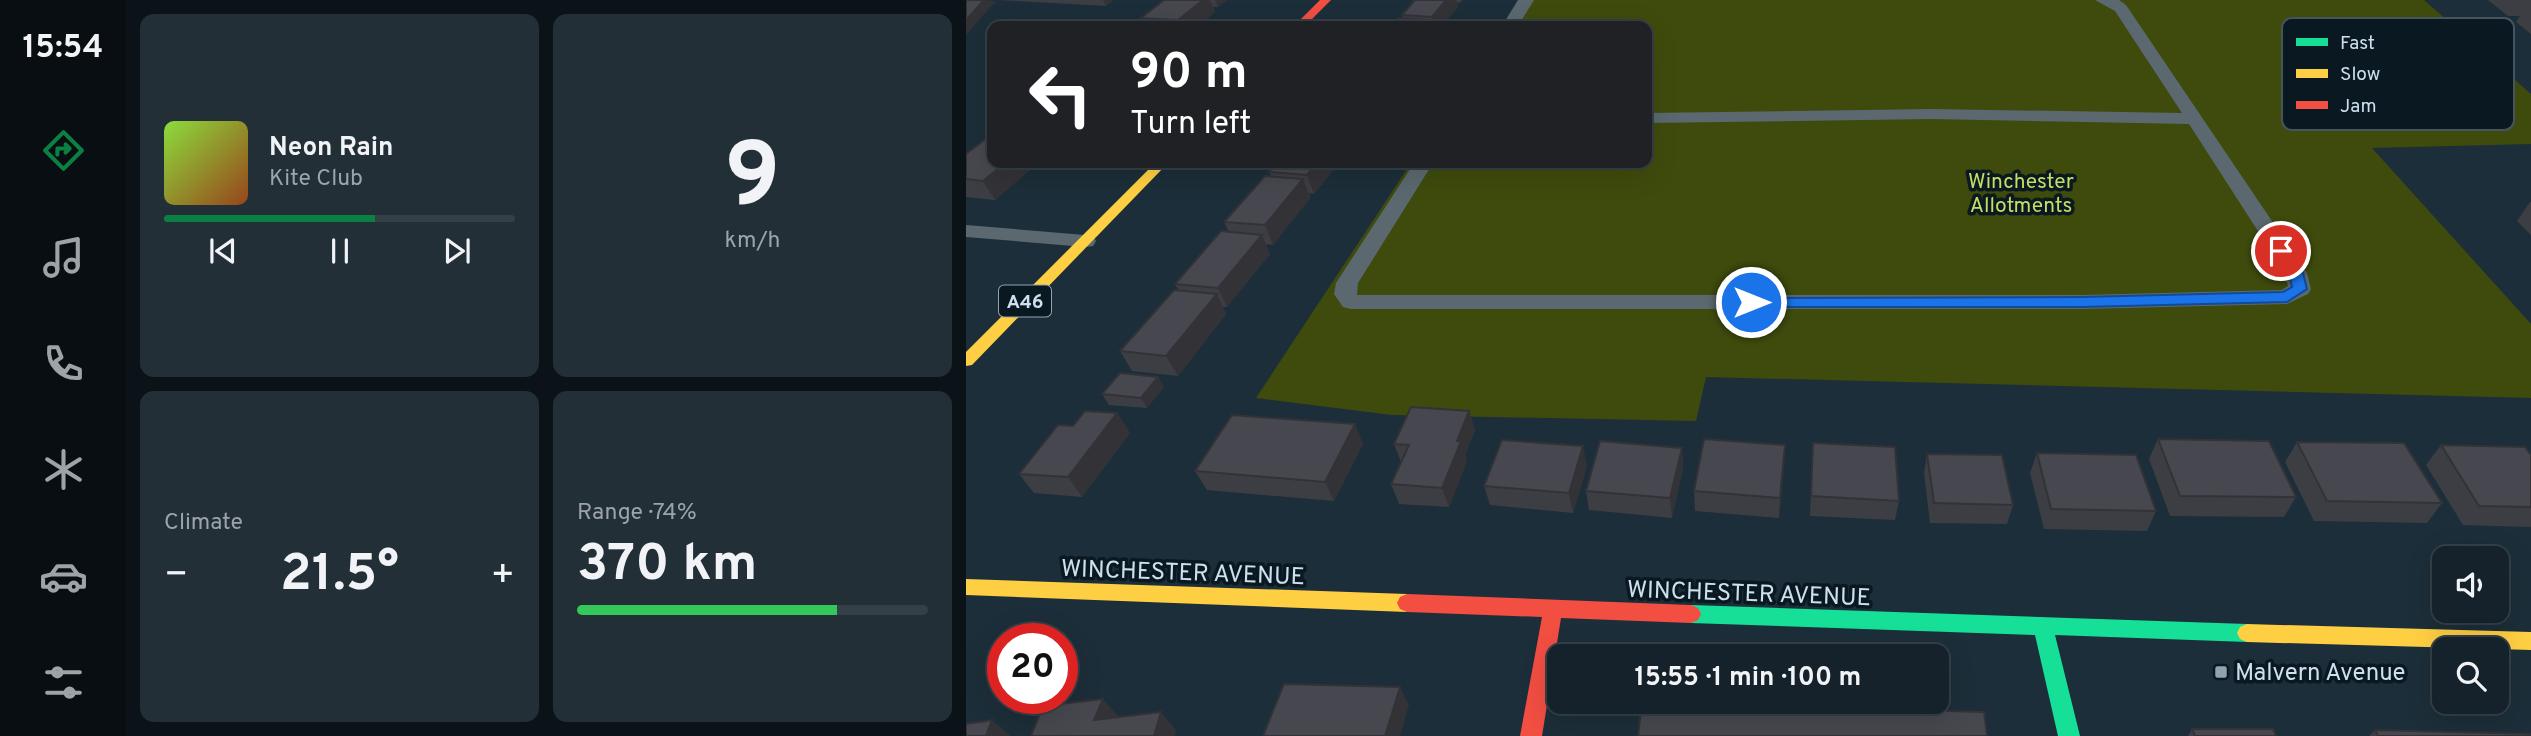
<!DOCTYPE html>
<html lang="en">
<head>
<meta charset="utf-8">
<style>
	body { margin:0; font-family:Overpass,sans-serif; background:#222f37; color:#f1f3f6; height:100vh; display:flex; flex-direction:column; font-size:26px; white-space:nowrap }
	* { box-sizing:border-box; margin:0 }
	p { font-size:23px; color:#9da4a9 }
	.icon { flex:none; width:38px; height:38px; fill:none; stroke:currentColor; stroke-width:2; stroke-linecap:round; stroke-linejoin:round }
	.map { position:relative; flex:1; overflow:hidden }
	.drawer { display:flex; flex-direction:column; gap:14px; padding:14px; background:#0c1318; width:840px }
	.drawer>* { flex:none }
	.top-card { position:absolute; left:21px; top:21px; width:665px; height:147px; border-radius:14px; box-shadow:0 7px 28px #0002,0 0 0 2px #343f47; background:#202124; color:#fff; overflow:hidden }
	.tools { position:absolute; left:1466px; top:546px; display:grid; gap:14px }
	.tools a { display:grid; place-items:center; width:77px; height:77px; border-radius:14px; background:#15222b; box-shadow:0 7px 28px #0002,0 0 0 2px #343f47; font-size:35px }
	.speed { position:absolute; left:21px; top:623px; display:flex; gap:14px; font-size:35px; font-weight:700; text-align:center }
	.speed>* { display:grid; place-content:center; width:91px; height:91px; border-radius:50%; background:#15222b; box-shadow:0 7px 28px #0002,0 0 0 2px #343f47; line-height:1 }
	.speed .limit { border:10px solid #d22; background:#fff; color:#111 }
	.pin { position:absolute; display:grid; place-items:center; width:60px; height:60px; color:#fff; margin:-30px; border:4px solid #fff; border-radius:50%; box-shadow:0 2px 7px #0007 }
	.me { position:absolute; width:77px; margin:-38px; rotate:90deg; stroke-linejoin:round; filter:drop-shadow(0 0 5px #0008) }
	.turn { display:flex; align-items:center; gap:24px; height:147px; padding:0 28px; font-size:32px }
	.turn .icon { width:91px; height:91px; stroke-width:2.5 }
	.turn b { display:block; font-size:49px; line-height:60px }
	.big { font-size:52px; font-weight:700; line-height:1.1 }
	.drawer .tile { flex:1; display:flex; flex-direction:column; justify-content:center; gap:10px; min-width:0; padding:0 24px; border-radius:14px; background:#222f37 }
	.drawer .dial { align-items:center; gap:0 }
	.dial b { font-size:91px; line-height:1 }
	.song { display:flex; align-items:center; gap:21px }
	.cover { width:84px; height:84px; border-radius:10px; background:linear-gradient(135deg,hsl(90 70% 55%),hsl(20 70% 35%)) }
	.played { height:7px; border-radius:4px; background:linear-gradient(90deg,#0b8043 60%,#343f47 60%) }
	.keys { display:flex; justify-content:space-around; direction:ltr }
	.heat { display:flex; justify-content:space-between; align-items:center; font-size:38px; direction:ltr }
	.charge { height:10px; border-radius:5px; background:linear-gradient(90deg,#34c759 74%,#343f47 0) }
	.drawer .tiles { flex:1; display:grid; gap:14px; grid-template-columns:repeat(2,1fr) }
	.trip { position:absolute; left:581px; top:644px; width:402px; height:70px; border-radius:14px; background:#15222b; box-shadow:0 7px 28px #0002,0 0 0 2px #343f47; font-weight:700; line-height:70px; text-align:center }
	main { display:flex; flex:1; min-height:0 }
	.menu { display:flex; flex-direction:column; width:126px; justify-content:space-around; align-items:center; background:#080e11; color:#9da4a9 }
	.menu .icon { width:49px; height:49px }
	.menu .selected { color:#0b8043 }
	.menu b { font-size:32px; color:#f1f3f6 }
	.map>svg:first-child { display:block }
	.green { fill:#3f4b0d }
	.lines { fill:none; stroke-linecap:round; stroke-linejoin:round }
	.lane { fill:#5b6870; fill-rule:evenodd }
	.fast { fill:#16e098; fill-rule:evenodd }
	.slow { fill:#ffcf43; fill-rule:evenodd }
	.jam { fill:#f24e42; fill-rule:evenodd }
	.wall { fill:#3d3e44 }
	.shaded-wall { fill:#323237 }
	.building { fill:#47484f; stroke:#323237; stroke-width:2 }
	.route { fill:#1a73e8; stroke:#114b97; stroke-width:2 }
	.poi-dot { fill:#90a2af; stroke:#0a1821; stroke-width:2.5 }
	.labels { text-anchor:middle; stroke-width:7; stroke-linejoin:round; paint-order:stroke }
	.shield { fill:#0a1821; stroke:#93a4b0; stroke-width:2 }
	.shield-label { font-size:19px; font-weight:bold; fill:#cee0ee }
	.park-label { font-size:21px; fill:#c6dd62; stroke:#0a1821 }
	.near-street-label { font-size:24px; fill:#cee0ee; stroke:#0a1821 }
	.near-poi-label { font-size:24px; fill:#cee0ee; stroke:#0a1821; text-anchor:start }
	.key { fill:#0a1821; stroke:#45545e; stroke-width:2 }
	.key-label { font-size:19px; fill:#cee0ee }
</style>
</head>
<body>
<main>
<nav class="menu">
<b>15:54</b>
<svg class="icon selected" aria-label="directions" viewBox="0 0 24 24"><path d="M12 3l9 9-9 9-9-9zM9 14v-3h6M13 9l2 2-2 2"/></svg>
<svg class="icon" aria-label="music" viewBox="0 0 24 24"><path d="M9 18V5l10-2v13"/><circle cx="6" cy="18" r="3"/><circle cx="16" cy="16" r="3"/></svg>
<svg class="icon" aria-label="phone" viewBox="0 0 24 24"><path d="M5 4h4l2 5-3 2q2 4 5 5l2-3 5 2v4C11 20 4 13 5 4z"/></svg>
<svg class="icon" aria-label="climate" viewBox="0 0 24 24"><path d="M12 3v18M4 7l16 10M4 17L20 7"/></svg>
<svg class="icon" aria-label="car" viewBox="0 0 24 24"><path d="M5 17H2v-5l4-1 3-4h7l3 4 3 1v5h-3M9 17h6M6 11h13"/><circle cx="7" cy="17" r="2"/><circle cx="17" cy="17" r="2"/></svg>
<svg class="icon" aria-label="filters" viewBox="0 0 24 24"><path d="M4 7h16M4 17h16"/><circle cx="9" cy="7" r="2"/><circle cx="15" cy="17" r="2"/></svg>
</nav>
<section class="drawer">
<div class="tiles">
<div class="tile">
<div class="song"><i class="cover"></i><div><b>Neon Rain</b><p>Kite Club</p></div></div>
<div class="played"></div>
<div class="keys"><svg class="icon" aria-label="previous" viewBox="0 0 24 24"><path d="M18 5L8 12l10 7zM5 5v14"/></svg><svg class="icon" aria-label="pause" viewBox="0 0 24 24"><path d="M8 5v14M16 5v14"/></svg><svg class="icon" aria-label="next" viewBox="0 0 24 24"><path d="M6 5l10 7-10 7zM19 5v14"/></svg></div>
</div>
<div class="tile dial"><b>9</b><p>km/h</p></div>
<div class="tile"><p>Climate</p>
<div class="heat"><a>−</a><b class="big">21.5°</b><a>+</a></div>
</div>
<div class="tile"><p>Range · 74%</p><b class="big">370 km</b><div class="charge"></div></div>
</div>
</section>
<div class="map">
<svg width="1565" height="736" viewBox="0 0 1565 736">
	<rect width="100%" height="100%" fill="#1c2e39"/>
	<!-- green -->
	<polygon class="green" points="553,0 1458,0 1565,94 1565,144 1406,148 1565,324 1565,398 740,377 730,421 426,415 290,398 445,163 681,163 681,26 536,26"/>
	<g class="lines">
		<!-- lane -->
		<g class="lane">
			<polygon points="552,0 568,0 552,26 536,26"/>
			<polygon points="1129,0 1153,0 1160,5 1341,273 1345,289 1342,294 1321,304 1116,309 385,309 377,307 368,294 370,283 448,163 467,163 392,283 391,295 1116,295 1316,290 1322,286 1319,273 1223,124 966,119 681,123 681,113 966,109 1216,113 1149,11"/>
			<polygon points="0,225 119,235 127,236 130,241 127,246 119,247 0,237"/>
		</g>
		<!-- fast -->
		<polygon class="fast" points="725,605 1281,624 1288,627 1291,633 1288,639 1281,642 1089,635 1114,736 1092,736 1069,635 725,623 718,620 715,614 718,608"/>
		<!-- slow -->
		<g class="slow">
			<polygon points="189,163 202,163 6,365 0,366 0,352"/>
			<polygon points="0,579 441,594 448,597 451,603 448,609 441,612 0,595"/>
			<polygon points="1281,624 1565,632 1565,650 1281,642 1274,639 1271,633 1274,627"/>
		</g>
		<!-- jam -->
		<g class="jam">
			<polygon points="354,0 365,0 339,26 328,26"/>
			<polygon points="441,594 725,605 732,608 735,614 732,620 725,623 595,618 576,736 554,736 576,617 441,612 434,609 431,603 434,597"/>
		</g>
	</g>
	<!-- wall -->
	<g class="wall">
		<polygon points="32,0 147,0 140,6"/>
		<polygon points="198,0 261,0 252,7 247,7 249,12 232,26 164,26 177,24 175,18"/>
		<polygon points="449,0 496,0 494,3 491,2 492,7 476,26 426,26 437,19 436,15"/>
		<polygon points="1522,0 1565,0 1565,34 1550,22 1554,16 1542,16"/>
		<polygon points="0,154 26,163 72,163 29,200 0,197"/>
		<polygon points="311,163 373,163 348,194 343,193 344,198 307,245 300,244 304,254 261,307 257,307 260,314 212,376 166,371 154,351 212,290 209,284 263,232 258,222 305,176 303,172"/>
		<polygon points="1564,202 1565,202 1565,235 1551,221"/>
		<polygon points="192,377 198,387 181,408 143,405 136,394"/>
		<polygon points="503,411 509,430 499,455 501,461 483,507 433,504 425,484 435,462 428,444"/>
		<polygon points="151,413 164,433 116,497 68,493 53,474 107,426"/>
		<polygon points="389,424 397,444 368,501 241,490 229,471"/>
		<polygon points="1192,439 1330,497 1318,517 1204,516 1183,459"/>
		<polygon points="1331,442 1476,503 1461,523 1348,521 1319,462"/>
		<polygon points="847,443 933,501 929,520 844,516"/>
		<polygon points="1475,445 1565,455 1565,527 1497,525 1460,465"/>
		<polygon points="716,448 717,468 706,518 623,510 620,491"/>
		<polygon points="1071,453 1190,511 1181,531 1078,529 1064,473"/>
		<polygon points="961,454 1047,505 1041,524 964,523 958,473"/>
		<polygon points="818,465 813,518 729,511 728,491"/>
		<polygon points="621,466 607,513 524,505 518,486"/>
		<polygon points="1226,729 1310,736 1222,736"/>
		<polygon points="1409,730 1565,736 1403,736"/>
	</g>
	<!-- shaded-wall -->
	<g class="shaded-wall">
		<polygon points="18,0 30,1 0,35 0,20"/>
		<polygon points="137,0 147,0 140,6"/>
		<polygon points="237,0 244,0 249,12 232,26 215,26 212,20"/>
		<polygon points="249,0 261,0 252,7"/>
		<polygon points="480,0 490,0 492,7 476,26 468,26 466,17"/>
		<polygon points="464,20 465,26 459,26"/>
		<polygon points="39,163 72,163 29,200 17,181"/>
		<polygon points="351,163 373,163 348,194 341,175"/>
		<polygon points="337,179 344,198 307,245 299,225"/>
		<polygon points="296,235 304,254 261,307 252,288"/>
		<polygon points="251,294 260,314 212,376 200,356"/>
		<polygon points="192,377 198,387 181,408 175,398"/>
		<polygon points="503,411 509,430 499,455 501,461 483,507 476,488 491,441"/>
		<polygon points="151,413 164,433 116,497 102,477"/>
		<polygon points="389,424 397,444 368,501 359,482"/>
		<polygon points="819,445 818,465 813,518 814,498"/>
		<polygon points="617,446 621,466 607,513 603,493"/>
		<polygon points="716,448 717,468 706,518 704,498"/>
		<polygon points="434,687 443,705 434,736 419,736"/>
		<polygon points="137,699 153,717 128,720"/>
		<polygon points="195,712 210,730 209,736 188,736"/>
		<polygon points="26,720 45,736 20,736"/>
	</g>
	<!-- building -->
	<g class="building">
		<polygon points="0,0 18,0 0,20"/>
		<polygon points="198,0 237,0 212,20 175,18"/>
		<polygon points="449,0 480,0 466,17 436,15"/>
		<polygon points="433,18 464,20 459,26 426,26"/>
		<polygon points="48,24 94,26 45,26"/>
		<polygon points="167,24 205,26 164,26"/>
		<polygon points="21,138 26,139 26,163 39,163 17,181 0,179 0,154"/>
		<polygon points="311,163 351,163 341,175 303,172"/>
		<polygon points="299,176 337,179 299,225 258,222"/>
		<polygon points="255,231 296,235 252,288 209,284"/>
		<polygon points="208,290 251,294 200,356 154,351"/>
		<polygon points="154,373 192,377 175,398 136,394"/>
		<polygon points="445,407 503,411 491,441 495,441 476,488 425,484 443,445 428,444"/>
		<polygon points="119,411 151,413 102,477 53,474 92,425 107,426"/>
		<polygon points="266,415 389,424 359,482 229,471"/>
		<polygon points="738,439 819,445 814,498 728,491"/>
		<polygon points="1192,439 1303,441 1330,497 1214,496"/>
		<polygon points="536,440 617,446 603,493 518,486"/>
		<polygon points="634,441 716,448 704,498 620,491"/>
		<polygon points="1331,442 1438,443 1476,503 1361,501"/>
		<polygon points="847,443 929,447 933,501 845,496"/>
		<polygon points="1475,445 1559,447 1565,455 1565,507 1513,506"/>
		<polygon points="1071,453 1170,455 1190,511 1085,509"/>
		<polygon points="961,454 1036,455 1047,505 968,503"/>
		<polygon points="318,684 434,687 419,736 297,736"/>
		<polygon points="137,699 128,720 195,712 188,736 65,736 77,706"/>
		<polygon points="676,702 1018,712 1021,736 672,736"/>
		<polygon points="26,720 20,736 0,736 0,724"/>
		<polygon points="1226,729 1307,729 1310,736 1229,736"/>
		<polygon points="1409,730 1565,734 1565,736 1412,736"/>
	</g>
	<!-- route -->
	<polygon class="route" points="1315,247 1320,248 1337,273 1341,289 1321,302 1116,307 785,307 777,302 785,298 1116,297 1317,292 1326,287 1323,273 1308,251"/>
	<!-- markers -->
	<rect class="poi-dot" x="1248" y="665" width="14" height="14" rx="3.5"/>
	<g class="labels">
		<!-- shield labels -->
		<rect class="shield" x="33" y="285.5" width="52" height="31" rx="5"/>
		<g class="shield-label">
			<text x="59" y="308">A46</text>
		</g>
		<!-- park labels -->
		<g class="park-label">
			<text x="1055" y="188">Winchester<tspan x="1055" dy="24">Allotments</tspan></text>
		</g>
		<!-- near-street labels -->
		<g class="near-street-label">
			<text transform="translate(217 572) rotate(2)" y="8">WINCHESTER AVENUE</text>
			<text transform="translate(783 593) rotate(2)" y="8">WINCHESTER AVENUE</text>
		</g>
		<!-- near-poi labels -->
		<g class="near-poi-label">
			<text x="1269" y="680">Malvern Avenue</text>
		</g>
	</g>
	<!-- legend -->
	<rect x="1316" y="18" width="232" height="112" rx="10" class="key"/>
	<rect x="1330" y="38" width="32" height="8" fill="#16e098"/>
	<rect x="1330" y="69" width="32" height="9" fill="#ffcf43"/>
	<rect x="1330" y="101" width="32" height="8" fill="#f24e42"/>
	<g class="key-label">
		<text x="1374" y="49">Fast</text>
		<text x="1374" y="80">Slow</text>
		<text x="1374" y="112">Jam</text>
	</g>
</svg>
<div class="tools">
<a><svg class="icon" aria-label="sound" viewBox="0 0 24 24"><path d="M4 9h4l5-4v14l-5-4H4zM17 9q2 3 0 6"/></svg></a>
<a><svg class="icon" aria-label="search" viewBox="0 0 24 24"><circle cx="10" cy="10" r="6"/><path d="M15 15l6 6"/></svg></a>
</div>
<div class="speed"><div class="limit">20</div></div>
<div class="pin" style="left:1315px;top:251px;background:#d93025"><svg class="icon" aria-label="arrive" viewBox="0 0 24 24"><path d="M6 21V4h12l-3 4 3 4H6"/></svg></div>
<svg class="me" style="left:785px;top:302px" viewBox="-20 -20 40 40"><circle r="17" fill="#1a73e8" stroke="#fff" stroke-width="3"/><path d="M0-11L8 9 0 5-8 9z" fill="#fff"/></svg>
<div class="trip">15:55 · 1 min · 100 m</div>
<div class="top-card">
<div class="turn"><svg class="icon" aria-label="left" viewBox="0 0 24 24"><path d="M17 20v-9H6M10 6l-5 5 5 5"/></svg><div><b>90 m</b>Turn left</div></div>
</div>
</div>
</main>
</body>
</html>
